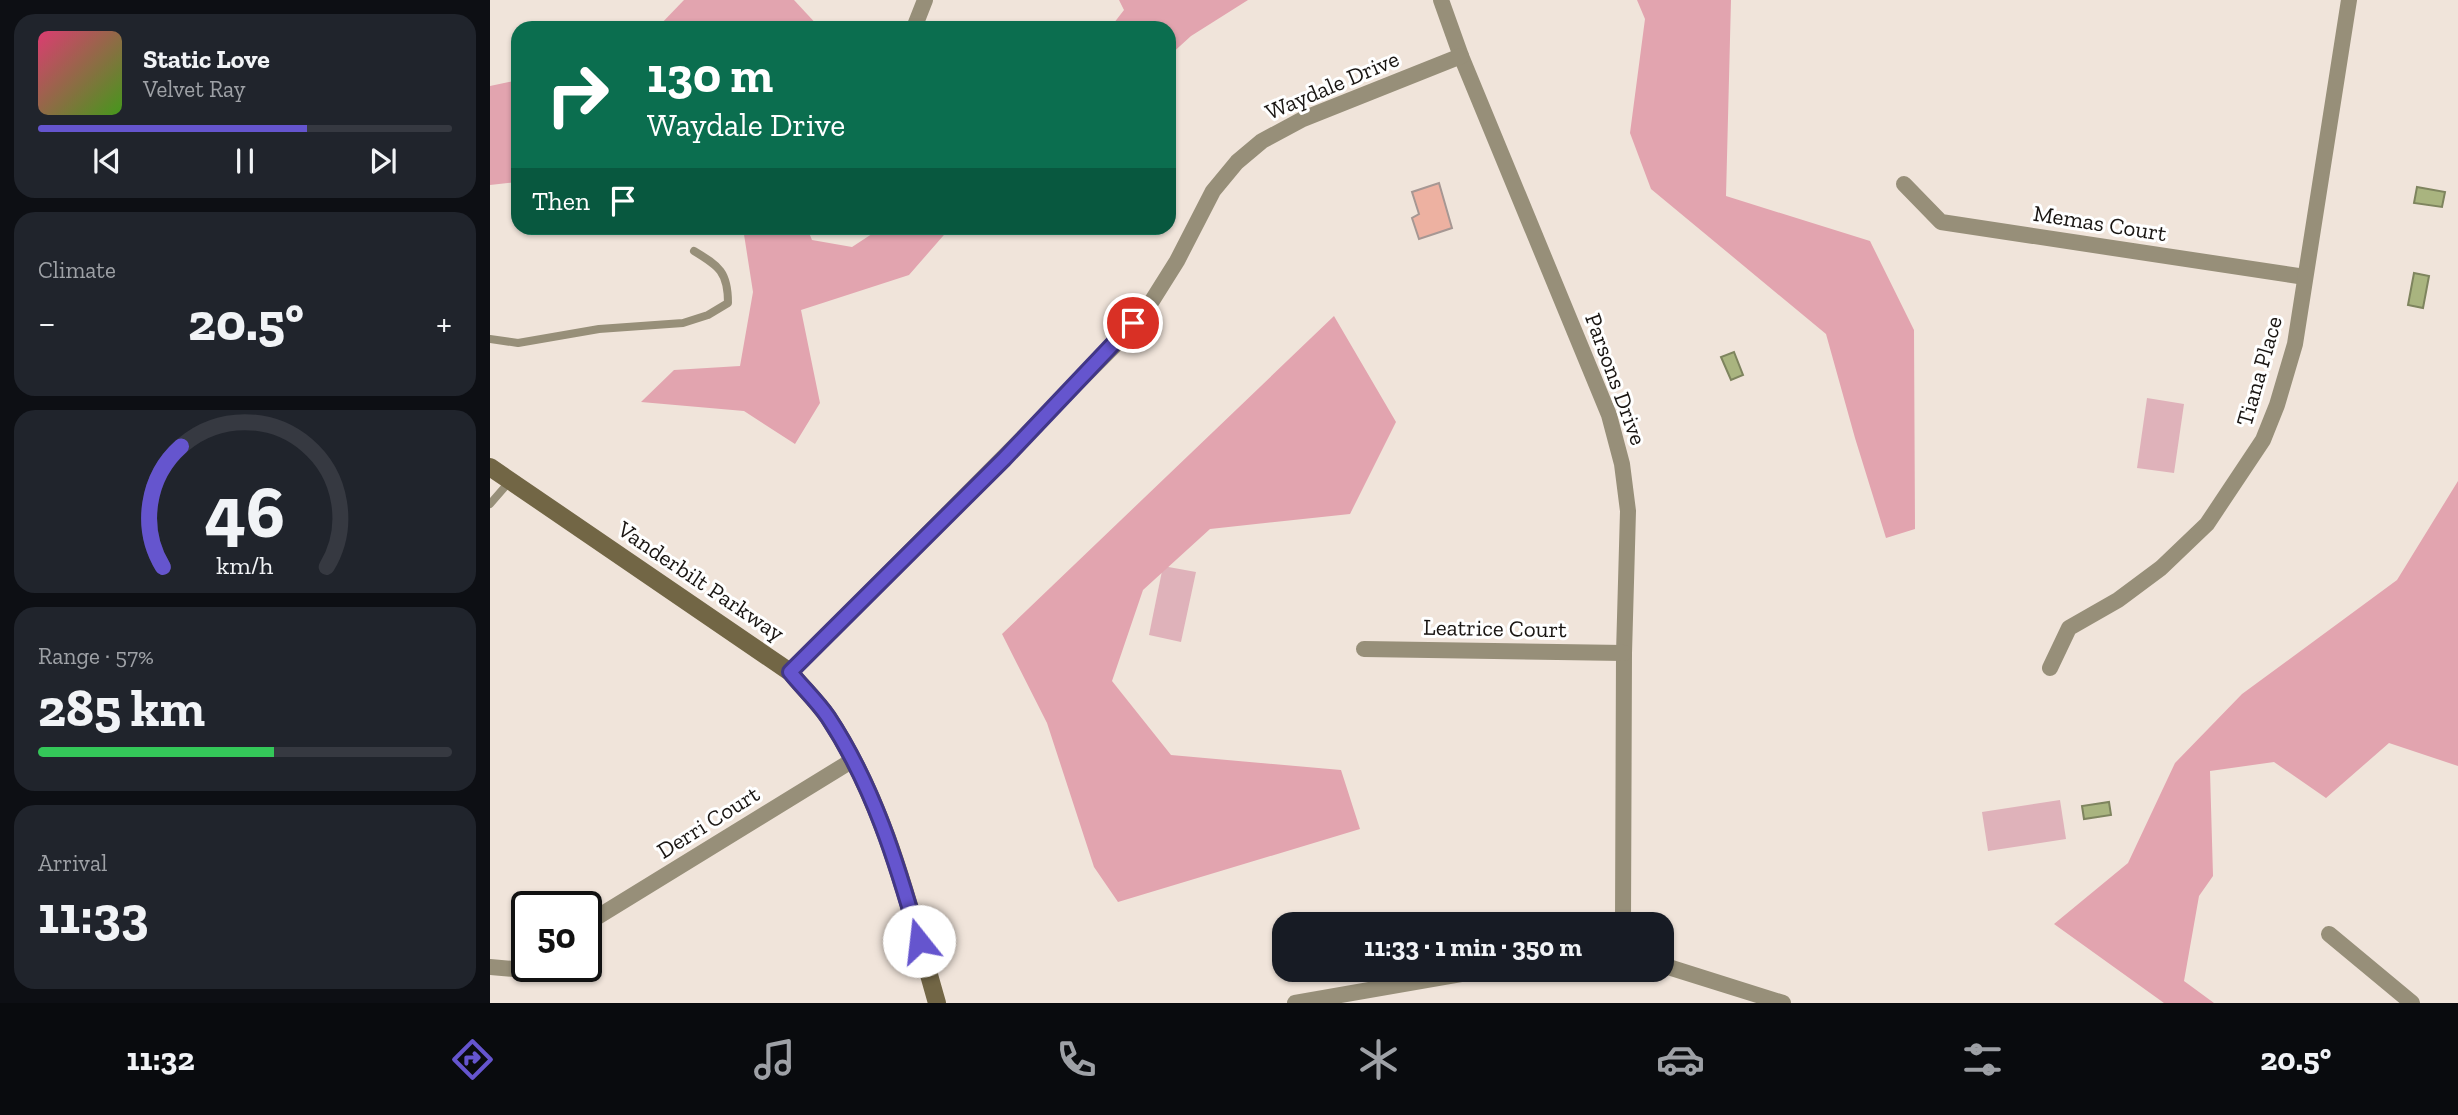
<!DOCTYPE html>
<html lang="en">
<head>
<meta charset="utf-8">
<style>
	body { margin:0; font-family:"Zilla Slab",serif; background:#20242c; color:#f1f3f6; height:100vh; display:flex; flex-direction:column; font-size:26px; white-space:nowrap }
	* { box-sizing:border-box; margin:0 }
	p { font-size:23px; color:#9ea1a6 }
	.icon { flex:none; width:38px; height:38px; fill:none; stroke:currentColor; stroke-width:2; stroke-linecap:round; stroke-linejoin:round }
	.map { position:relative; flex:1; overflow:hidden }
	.drawer { display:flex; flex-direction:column; gap:14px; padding:14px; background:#0d0f14; width:490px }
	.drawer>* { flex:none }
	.top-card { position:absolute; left:21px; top:21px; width:665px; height:214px; border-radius:21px; box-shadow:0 2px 5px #0004; background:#0b6e4f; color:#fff; overflow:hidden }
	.speed { position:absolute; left:21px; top:891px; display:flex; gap:14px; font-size:35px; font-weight:700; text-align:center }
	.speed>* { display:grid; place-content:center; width:91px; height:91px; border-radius:50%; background:#171b24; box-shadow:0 2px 5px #0004; line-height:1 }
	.speed .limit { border:4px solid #111; border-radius:10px; background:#fff; color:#111 }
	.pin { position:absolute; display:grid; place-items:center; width:60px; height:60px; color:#fff; margin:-30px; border:4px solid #fff; border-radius:50%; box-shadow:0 2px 7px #0007 }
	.me { position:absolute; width:77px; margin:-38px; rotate:344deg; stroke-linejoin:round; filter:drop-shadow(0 0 5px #0008) }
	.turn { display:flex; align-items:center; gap:24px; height:147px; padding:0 21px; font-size:32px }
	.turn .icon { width:91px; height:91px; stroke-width:2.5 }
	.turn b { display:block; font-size:49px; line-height:60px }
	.then { display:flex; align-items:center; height:66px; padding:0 21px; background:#0003; gap:14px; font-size:26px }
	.big { font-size:52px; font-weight:700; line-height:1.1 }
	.drawer .card { flex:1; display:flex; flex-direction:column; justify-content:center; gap:10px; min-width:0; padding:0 24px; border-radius:21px; background:#20242c }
	.drawer .dial { align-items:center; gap:0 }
	.dial svg { height:182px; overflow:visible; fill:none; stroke:#363941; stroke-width:7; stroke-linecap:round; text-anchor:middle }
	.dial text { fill:#f1f3f6; stroke:none }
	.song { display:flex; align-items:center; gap:21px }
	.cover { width:84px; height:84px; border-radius:10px; background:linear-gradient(135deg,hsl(340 70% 55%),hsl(100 70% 35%)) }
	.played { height:7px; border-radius:4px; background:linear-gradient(90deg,#6555ce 65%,#363941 65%) }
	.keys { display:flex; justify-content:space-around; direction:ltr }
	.heat { display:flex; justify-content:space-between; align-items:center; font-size:38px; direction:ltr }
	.charge { height:10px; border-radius:5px; background:linear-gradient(90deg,#34c759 57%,#363941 0) }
	.trip { position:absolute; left:782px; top:912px; width:402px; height:70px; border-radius:21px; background:#171b24; box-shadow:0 2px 5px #0004; font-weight:700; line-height:70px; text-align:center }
	.tabs { display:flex; height:112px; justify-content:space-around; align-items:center; background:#090b0e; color:#9ea1a6 }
	.tabs .icon { width:49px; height:49px }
	.tabs .selected { color:#6555ce }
	.tabs b { font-size:32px; color:#f1f3f6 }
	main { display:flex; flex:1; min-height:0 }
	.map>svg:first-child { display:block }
	.green { fill:#dfb2ba }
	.forest { fill:#e2a4af }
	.water { fill:#a9b47f; stroke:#7e845e; stroke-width:2 }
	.building { fill:#edb1a1; stroke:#a69793; stroke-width:2 }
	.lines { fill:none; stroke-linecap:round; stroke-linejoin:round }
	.service { stroke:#978f79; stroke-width:8 }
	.minor { stroke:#978f79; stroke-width:16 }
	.secondary { stroke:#726645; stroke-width:18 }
	.route-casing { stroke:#423786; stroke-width:18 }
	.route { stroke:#6555ce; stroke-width:12 }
	.labels { text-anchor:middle; stroke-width:6; stroke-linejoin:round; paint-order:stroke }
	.street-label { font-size:23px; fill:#191512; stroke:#fff }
</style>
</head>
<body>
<main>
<section class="drawer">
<div class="card">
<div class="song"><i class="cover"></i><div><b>Static Love</b><p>Velvet Ray</p></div></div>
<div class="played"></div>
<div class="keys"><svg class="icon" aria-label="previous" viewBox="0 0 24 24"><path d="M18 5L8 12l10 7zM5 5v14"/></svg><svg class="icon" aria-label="pause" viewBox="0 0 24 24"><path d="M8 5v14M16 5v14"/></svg><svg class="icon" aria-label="next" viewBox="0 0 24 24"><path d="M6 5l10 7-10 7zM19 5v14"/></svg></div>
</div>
<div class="card"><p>Climate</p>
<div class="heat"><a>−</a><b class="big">20.5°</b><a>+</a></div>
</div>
<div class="card dial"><svg viewBox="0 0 100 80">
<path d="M14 69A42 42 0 1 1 86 69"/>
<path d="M14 69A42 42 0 0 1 22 16" stroke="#6555ce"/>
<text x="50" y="56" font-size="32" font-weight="700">46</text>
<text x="50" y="72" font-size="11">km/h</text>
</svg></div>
<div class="card"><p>Range · 57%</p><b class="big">285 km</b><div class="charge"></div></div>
<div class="card"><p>Arrival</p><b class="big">11:33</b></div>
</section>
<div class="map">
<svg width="1968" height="1003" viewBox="0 0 1968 1003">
	<rect width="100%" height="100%" fill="#f0e4da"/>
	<!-- green -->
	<g class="green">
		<polygon points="1657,398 1694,404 1684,473 1647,468"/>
		<polygon points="673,566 706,572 691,642 659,635"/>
		<polygon points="1570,800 1576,839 1498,851 1492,812"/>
	</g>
	<!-- forest -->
	<g class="forest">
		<polygon points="194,0 304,0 330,28 167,28"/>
		<polygon points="629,0 758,0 701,36 679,56 679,28 620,28 634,10"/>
		<polygon points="1147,0 1241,0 1236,196 1380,241 1424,330 1425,529 1396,538 1365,438 1336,334 1161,189 1140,133 1155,19"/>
		<polygon points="28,80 28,182 0,185 0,86"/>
		<polygon points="253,228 317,228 322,240 362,247 391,228 460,228 419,275 311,310 330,403 305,444 254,411 151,402 184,370 250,366 263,292"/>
		<polygon points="844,316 906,422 860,514 720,529 653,590 622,681 681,755 851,770 870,829 628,902 604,867 557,723 512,634"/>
		<polygon points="1968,481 1968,766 1899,743 1836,798 1784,762 1720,771 1723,876 1709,896 1694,981 1724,1003 1674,1003 1564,924 1638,863 1685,763 1752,694 1907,580"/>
	</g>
	<!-- water -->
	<g class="water">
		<polygon points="1927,187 1955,192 1952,207 1924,203"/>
		<polygon points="1924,273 1939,276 1933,308 1918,305"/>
		<polygon points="1244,352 1253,375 1241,380 1231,357"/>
		<polygon points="1619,802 1621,815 1594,819 1592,806"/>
	</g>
	<!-- building -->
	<polygon class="building" points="949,183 962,228 929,239 922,218 929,214 922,192"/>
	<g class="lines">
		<!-- service -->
		<g class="service">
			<path d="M0,339L28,343L109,329L193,323L218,315L238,303C238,272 229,266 204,251"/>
			<polyline points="0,504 20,481"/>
		</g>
		<!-- minor -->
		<g class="minor">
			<polyline points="951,0 971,56 1119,415 1132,464 1138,511 1134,653 1133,924"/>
			<polyline points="424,28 435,0"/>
			<polyline points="1414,184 1451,222 1815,277"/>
			<polyline points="874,649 1134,653"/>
			<polyline points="1560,668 1579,628 1628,600 1671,568 1717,524 1773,440 1787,405 1805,344 1859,0"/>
			<polyline points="300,672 627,343 660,304 687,261 723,191 747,162 772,141 813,119 971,56"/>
			<polyline points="96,924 363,760"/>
			<polyline points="1839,934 1922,1003"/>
			<polyline points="1172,965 1293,1003"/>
			<polyline points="0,967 24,969 37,960"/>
			<polyline points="805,1003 994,970"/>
		</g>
		<!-- secondary -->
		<path class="secondary" d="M0,467L300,672C312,687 327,701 338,717C395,803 419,906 447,1003"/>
	</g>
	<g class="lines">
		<defs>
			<path id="route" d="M429,941C407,863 383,785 338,717C327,701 312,687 300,672L514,459L643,323"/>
		</defs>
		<!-- route casing -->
		<use href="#route" class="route-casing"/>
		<!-- route -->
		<use href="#route" class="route"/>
	</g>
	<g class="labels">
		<!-- street labels -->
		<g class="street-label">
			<text transform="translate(842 85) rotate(-23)" y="8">Waydale Drive</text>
			<text transform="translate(1610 223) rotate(9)" y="8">Memas Court</text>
			<text transform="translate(1769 371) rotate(-74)" y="8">Tiana Place</text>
			<text transform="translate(1126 379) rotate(70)" y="8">Parsons Drive</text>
			<text transform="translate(211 581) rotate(34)" y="8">Vanderbilt Parkway</text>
			<text transform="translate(1005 628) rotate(1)" y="8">Leatrice Court</text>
			<text transform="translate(218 822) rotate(-32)" y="8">Derri Court</text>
		</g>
	</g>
</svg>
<div class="speed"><div class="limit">50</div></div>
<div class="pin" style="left:643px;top:323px;background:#d93025"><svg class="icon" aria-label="arrive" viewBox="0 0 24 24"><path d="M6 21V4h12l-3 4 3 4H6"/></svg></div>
<svg class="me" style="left:429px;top:941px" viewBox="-20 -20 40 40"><circle r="19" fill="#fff"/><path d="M0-13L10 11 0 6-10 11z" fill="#6555ce"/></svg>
<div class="trip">11:33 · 1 min · 350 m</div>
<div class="top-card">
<div class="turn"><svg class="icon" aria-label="right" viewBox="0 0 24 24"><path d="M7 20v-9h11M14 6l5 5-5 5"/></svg><div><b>130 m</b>Waydale Drive</div></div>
<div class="then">Then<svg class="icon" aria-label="arrive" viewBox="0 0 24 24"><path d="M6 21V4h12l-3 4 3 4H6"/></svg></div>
</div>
</div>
</main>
<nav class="tabs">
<b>11:32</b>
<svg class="icon selected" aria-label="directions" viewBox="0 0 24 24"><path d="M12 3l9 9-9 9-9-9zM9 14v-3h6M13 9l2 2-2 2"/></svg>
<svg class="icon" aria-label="music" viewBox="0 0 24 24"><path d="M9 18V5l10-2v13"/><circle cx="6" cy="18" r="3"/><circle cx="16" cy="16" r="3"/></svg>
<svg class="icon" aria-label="phone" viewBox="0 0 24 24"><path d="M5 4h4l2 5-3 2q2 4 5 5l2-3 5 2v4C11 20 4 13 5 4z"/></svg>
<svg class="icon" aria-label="climate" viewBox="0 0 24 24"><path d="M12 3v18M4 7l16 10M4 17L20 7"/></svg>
<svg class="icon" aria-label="car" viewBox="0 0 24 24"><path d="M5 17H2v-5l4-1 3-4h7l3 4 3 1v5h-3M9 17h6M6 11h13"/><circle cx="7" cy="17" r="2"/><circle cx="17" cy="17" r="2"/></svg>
<svg class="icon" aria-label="filters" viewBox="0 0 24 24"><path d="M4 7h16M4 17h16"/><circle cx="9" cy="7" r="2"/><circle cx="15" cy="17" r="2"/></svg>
<b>20.5°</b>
</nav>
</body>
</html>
